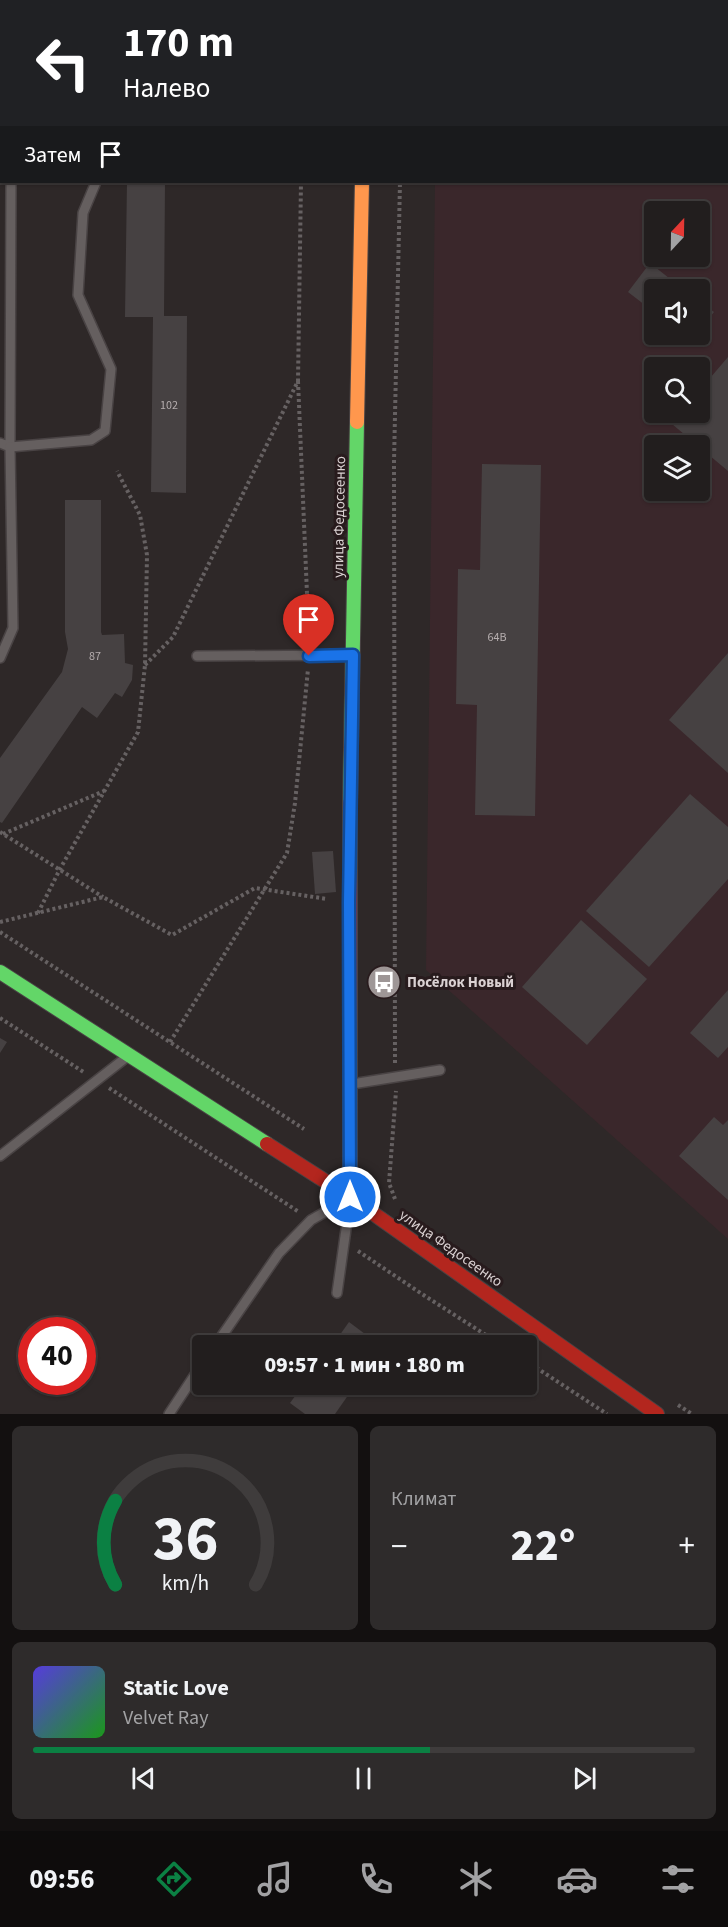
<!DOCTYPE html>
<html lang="ru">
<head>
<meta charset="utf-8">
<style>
	body { margin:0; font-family:"Source Sans 3",sans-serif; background:#2e2b2b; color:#f1f3f6; height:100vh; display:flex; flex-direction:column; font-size:22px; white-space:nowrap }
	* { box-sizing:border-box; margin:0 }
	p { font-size:20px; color:#a2a2a4 }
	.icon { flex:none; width:33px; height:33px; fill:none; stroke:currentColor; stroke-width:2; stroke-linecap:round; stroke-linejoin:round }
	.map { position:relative; height:1414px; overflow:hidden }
	.panel { display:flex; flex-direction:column; gap:12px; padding:12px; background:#131010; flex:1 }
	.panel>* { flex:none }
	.banner { position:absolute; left:0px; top:0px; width:729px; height:183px; box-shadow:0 2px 4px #0004,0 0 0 2px #3f3c3c; background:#202124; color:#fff; overflow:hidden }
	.needle { width:39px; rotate:22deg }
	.tools { position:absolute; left:644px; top:201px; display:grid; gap:12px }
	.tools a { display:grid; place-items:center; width:66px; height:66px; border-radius:6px; background:#221e1e; box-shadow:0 2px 4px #0004,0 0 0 2px #3f3c3c; font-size:30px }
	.speed { position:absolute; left:18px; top:1317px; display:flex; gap:12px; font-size:30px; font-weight:700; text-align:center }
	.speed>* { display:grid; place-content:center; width:78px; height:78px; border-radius:50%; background:#221e1e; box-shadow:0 2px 4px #0004,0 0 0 2px #3f3c3c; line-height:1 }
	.speed .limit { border:9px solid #d22; background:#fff; color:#111 }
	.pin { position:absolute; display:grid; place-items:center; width:51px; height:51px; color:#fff; margin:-62px -26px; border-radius:50% 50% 50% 0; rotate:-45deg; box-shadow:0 0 6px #0007 }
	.pin .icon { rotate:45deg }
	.me { position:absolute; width:66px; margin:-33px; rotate:0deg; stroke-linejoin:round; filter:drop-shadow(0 0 4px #0008) }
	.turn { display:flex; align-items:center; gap:21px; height:126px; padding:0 24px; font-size:27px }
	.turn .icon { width:78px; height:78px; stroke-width:2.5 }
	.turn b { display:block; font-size:42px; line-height:51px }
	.then { display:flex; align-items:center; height:57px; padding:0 24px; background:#0003; gap:12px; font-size:22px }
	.big { font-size:45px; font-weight:800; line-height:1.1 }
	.panel .card { flex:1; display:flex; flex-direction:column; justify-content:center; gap:9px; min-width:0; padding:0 21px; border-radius:9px; background:#2e2b2b }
	.panel .dial { align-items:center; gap:0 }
	.dial svg { height:156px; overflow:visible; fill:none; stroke:#3f3c3c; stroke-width:7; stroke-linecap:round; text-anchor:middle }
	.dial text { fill:#f1f3f6; stroke:none }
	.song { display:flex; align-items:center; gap:18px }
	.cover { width:72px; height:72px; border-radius:9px; background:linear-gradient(135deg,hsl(250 70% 55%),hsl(120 70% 35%)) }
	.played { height:6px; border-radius:3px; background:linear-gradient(90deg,#0b8043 60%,#3f3c3c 60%) }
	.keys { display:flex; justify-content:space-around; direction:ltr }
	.heat { display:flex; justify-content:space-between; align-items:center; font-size:33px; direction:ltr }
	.panel .tiles { flex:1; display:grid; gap:12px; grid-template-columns:1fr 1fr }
	.card:last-child { grid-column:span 2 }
	.trip { position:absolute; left:192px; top:1335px; width:345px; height:60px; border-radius:6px; background:#221e1e; box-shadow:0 2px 4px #0004,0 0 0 2px #3f3c3c; font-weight:800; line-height:60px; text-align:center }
	.tab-bar { display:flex; height:96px; justify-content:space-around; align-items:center; background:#0e0c0c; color:#a2a2a4 }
	.tab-bar .icon { width:42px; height:42px }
	.tab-bar .current { color:#0b8043 }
	.tab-bar b { font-size:27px; color:#f1f3f6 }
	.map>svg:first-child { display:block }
	.built { fill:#3a272b; fill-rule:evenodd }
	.building { fill:#464142 }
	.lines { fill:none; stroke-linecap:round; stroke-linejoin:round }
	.lane-casing { stroke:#494344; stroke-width:12 }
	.fast-casing { stroke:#494344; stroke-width:16 }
	.slow-casing { stroke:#494344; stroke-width:16 }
	.jam-casing { stroke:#494344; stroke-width:16 }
	.path { stroke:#666162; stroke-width:4; stroke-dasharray:3 3; stroke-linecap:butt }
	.lane { stroke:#655f5f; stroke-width:9 }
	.fast { stroke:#63d668; stroke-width:14 }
	.slow { stroke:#ff974d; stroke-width:14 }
	.jam { stroke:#b3261e; stroke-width:14 }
	.route-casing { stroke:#114b97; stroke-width:15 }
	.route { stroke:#1a73e8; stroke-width:10 }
	.labels { text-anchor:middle; stroke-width:6; stroke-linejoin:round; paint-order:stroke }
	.number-label { font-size:12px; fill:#b5adae }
	.street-label { font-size:15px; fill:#dad1d2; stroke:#281b1d }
	.poi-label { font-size:15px; font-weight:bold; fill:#dad1d2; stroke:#281b1d; text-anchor:start }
</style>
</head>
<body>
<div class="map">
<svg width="728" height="1414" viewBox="0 0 728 1414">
	<rect width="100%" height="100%" fill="#2e2828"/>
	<!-- built -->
	<path class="built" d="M438,0H728V1239L426,970L435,182H728V2H438ZM654,212H699V256H654ZM654,290H699V334H654ZM654,368H699V412H654ZM654,446H699V490H654Z"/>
	<!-- building -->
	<g class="building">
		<polygon points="127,182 165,182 164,316 187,316 186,493 151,492 153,317 125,317"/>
		<polygon points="650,263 684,290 654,290 654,312 628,292"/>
		<polygon points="699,301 714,312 699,331"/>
		<polygon points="684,334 696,334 692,341"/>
		<polygon points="728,357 728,471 672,424 681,412 699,412 699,391"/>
		<polygon points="482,464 541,465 535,816 475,815 477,705 456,704 458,569 480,570"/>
		<polygon points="65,500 101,500 101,632 102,635 124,634 125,663 133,665 132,680 122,697 115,693 97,718 82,707 2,823 0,822 0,758 62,672 68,649 65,632"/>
		<polygon points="728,653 728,773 669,720"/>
		<polygon points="690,794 728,827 728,879 649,967 586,911"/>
		<polygon points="333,851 336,892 315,894 312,852"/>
		<polygon points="581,920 647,979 587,1045 522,987"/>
		<polygon points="728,990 728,1047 718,1058 690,1033"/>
		<polygon points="0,1038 7,1042 0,1053"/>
		<polygon points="714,1117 723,1125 728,1120 728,1200 679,1156"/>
		<polygon points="349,1322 381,1346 332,1346"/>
		<polygon points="304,1384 356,1384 335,1414 305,1414 290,1403"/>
	</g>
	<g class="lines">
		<defs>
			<g id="lane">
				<polyline points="113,0 113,2"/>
				<polyline points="14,2 14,0"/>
				<polyline points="0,443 10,447 11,182"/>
				<polyline points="197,656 351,655"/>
				<polyline points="0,658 13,628 10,447 91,440 105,431 111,369 78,295 83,213 96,182"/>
				<polyline points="352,1084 440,1070"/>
				<polyline points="0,1156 128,1056"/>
				<polyline points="337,1293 350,1201"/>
				<polyline points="215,1346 279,1253 311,1220 346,1200"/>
				<polyline points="169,1414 202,1364"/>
			</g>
			<g id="fast">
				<polyline points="366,0 366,2"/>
				<polyline points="350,803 357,422"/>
				<polyline points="0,972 267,1144"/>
			</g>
			<polyline id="slow" points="357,422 362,182"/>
			<g id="jam">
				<polyline points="267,1144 350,1197 657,1414"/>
				<polyline points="350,1197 350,803"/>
			</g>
		</defs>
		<!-- lane casing -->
		<use href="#lane" class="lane-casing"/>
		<!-- fast casing -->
		<use href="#fast" class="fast-casing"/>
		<!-- slow casing -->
		<use href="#slow" class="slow-casing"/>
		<!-- jam casing -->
		<use href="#jam" class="jam-casing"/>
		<!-- path -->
		<g class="path">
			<polyline points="304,2 304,0"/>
			<polyline points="404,2 404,0"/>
			<polyline points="298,381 309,641"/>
			<polyline points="145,665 173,637 298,381 301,182"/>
			<polyline points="0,832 103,897"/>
			<polyline points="3,834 104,791"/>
			<polyline points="38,913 60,869 138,732 145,665 147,555 140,515 117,471"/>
			<polyline points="0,922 103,897 172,935 255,888 327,899"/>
			<polyline points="0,932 304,1129"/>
			<polyline points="0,1018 85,1073"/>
			<polyline points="170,1042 287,853 295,803 308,669"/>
			<polyline points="395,1063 394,462 400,182"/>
			<polyline points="109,1088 299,1212"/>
			<polyline points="395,1199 389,1183 396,1091"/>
			<polyline points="358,1251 425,1296 503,1346"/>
			<polyline points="526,1361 607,1414"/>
			<polyline points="678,1405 692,1414"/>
		</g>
		<!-- lane -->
		<use href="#lane" class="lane"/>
		<!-- fast -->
		<use href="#fast" class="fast"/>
		<!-- slow -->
		<use href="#slow" class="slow"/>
		<!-- jam -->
		<use href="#jam" class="jam"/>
	</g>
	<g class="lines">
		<defs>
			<polyline id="route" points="309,656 353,655 349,902 350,1197"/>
		</defs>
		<!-- route casing -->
		<use href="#route" class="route-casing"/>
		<!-- route -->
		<use href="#route" class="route"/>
	</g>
	<!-- icons -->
	<defs>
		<symbol id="bus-disc" viewBox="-11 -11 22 22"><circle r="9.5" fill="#9e9696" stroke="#281b1d"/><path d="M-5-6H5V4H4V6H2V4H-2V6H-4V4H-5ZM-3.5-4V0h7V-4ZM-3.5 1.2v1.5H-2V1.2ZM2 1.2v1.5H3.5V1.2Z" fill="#fff"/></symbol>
	</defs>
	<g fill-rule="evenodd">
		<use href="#bus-disc" x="365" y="963" width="38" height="38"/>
	</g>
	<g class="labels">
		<!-- number labels -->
		<g class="number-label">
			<text x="169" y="409">102</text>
			<text x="497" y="641">64В</text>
			<text x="95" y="660">87</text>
		</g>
		<!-- street labels -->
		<g class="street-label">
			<text transform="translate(339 517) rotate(-89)" y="5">улица Федосеенко</text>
			<text transform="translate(451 1248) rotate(35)" y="5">улица Федосеенко</text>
		</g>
		<!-- poi labels -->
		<g class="poi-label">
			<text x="407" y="987">Посёлок Новый</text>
		</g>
	</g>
</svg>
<div class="tools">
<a><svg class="needle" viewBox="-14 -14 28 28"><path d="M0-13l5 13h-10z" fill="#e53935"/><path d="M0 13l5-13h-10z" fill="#a2a2a4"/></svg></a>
<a><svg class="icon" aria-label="sound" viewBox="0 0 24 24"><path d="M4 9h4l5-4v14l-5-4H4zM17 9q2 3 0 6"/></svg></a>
<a><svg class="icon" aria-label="search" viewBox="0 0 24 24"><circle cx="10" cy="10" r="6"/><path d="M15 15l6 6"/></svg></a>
<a><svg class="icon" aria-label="layers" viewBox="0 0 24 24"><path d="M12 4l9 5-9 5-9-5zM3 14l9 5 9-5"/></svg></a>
</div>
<div class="speed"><div class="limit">40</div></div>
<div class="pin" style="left:309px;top:656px;background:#d93025"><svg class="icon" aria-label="arrive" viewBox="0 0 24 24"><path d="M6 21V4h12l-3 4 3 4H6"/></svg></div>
<svg class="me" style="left:350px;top:1197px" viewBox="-20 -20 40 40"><circle r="17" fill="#1a73e8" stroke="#fff" stroke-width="3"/><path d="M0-11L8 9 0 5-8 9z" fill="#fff"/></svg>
<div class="trip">09:57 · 1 мин · 180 m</div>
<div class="banner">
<div class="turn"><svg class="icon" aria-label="left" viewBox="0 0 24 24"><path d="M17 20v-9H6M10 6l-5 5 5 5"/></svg><div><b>170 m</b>Налево</div></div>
<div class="then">Затем<svg class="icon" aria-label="arrive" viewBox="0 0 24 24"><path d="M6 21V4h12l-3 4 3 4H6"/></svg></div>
</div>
</div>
<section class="panel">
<div class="tiles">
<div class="card dial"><svg viewBox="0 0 100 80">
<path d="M14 69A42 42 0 1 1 86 69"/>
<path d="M14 69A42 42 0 0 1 14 26" stroke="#0b8043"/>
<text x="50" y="56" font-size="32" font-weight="700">36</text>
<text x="50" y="72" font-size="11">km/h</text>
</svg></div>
<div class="card"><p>Климат</p>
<div class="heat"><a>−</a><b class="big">22°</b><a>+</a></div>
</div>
<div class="card">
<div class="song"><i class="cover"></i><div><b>Static Love</b><p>Velvet Ray</p></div></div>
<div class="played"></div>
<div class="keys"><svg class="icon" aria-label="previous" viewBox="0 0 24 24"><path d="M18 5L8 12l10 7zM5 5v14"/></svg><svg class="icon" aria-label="pause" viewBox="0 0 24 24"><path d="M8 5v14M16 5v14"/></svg><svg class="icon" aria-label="next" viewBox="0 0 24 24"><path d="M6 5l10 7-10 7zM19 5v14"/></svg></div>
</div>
</div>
</section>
<nav class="tab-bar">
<b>09:56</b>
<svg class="icon current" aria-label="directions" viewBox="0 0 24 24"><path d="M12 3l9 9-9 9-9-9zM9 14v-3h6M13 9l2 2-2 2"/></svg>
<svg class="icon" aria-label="music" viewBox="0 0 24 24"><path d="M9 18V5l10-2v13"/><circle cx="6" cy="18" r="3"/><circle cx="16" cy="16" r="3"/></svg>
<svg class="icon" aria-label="phone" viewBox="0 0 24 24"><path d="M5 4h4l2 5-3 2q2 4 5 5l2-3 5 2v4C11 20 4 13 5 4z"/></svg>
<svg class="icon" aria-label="climate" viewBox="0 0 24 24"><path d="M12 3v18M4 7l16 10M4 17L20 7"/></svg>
<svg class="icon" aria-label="car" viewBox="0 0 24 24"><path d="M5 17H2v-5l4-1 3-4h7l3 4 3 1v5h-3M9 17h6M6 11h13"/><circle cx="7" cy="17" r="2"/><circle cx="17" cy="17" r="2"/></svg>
<svg class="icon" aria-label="filters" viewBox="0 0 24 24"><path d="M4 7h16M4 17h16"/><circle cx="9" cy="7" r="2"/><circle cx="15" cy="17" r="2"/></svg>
</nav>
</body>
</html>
